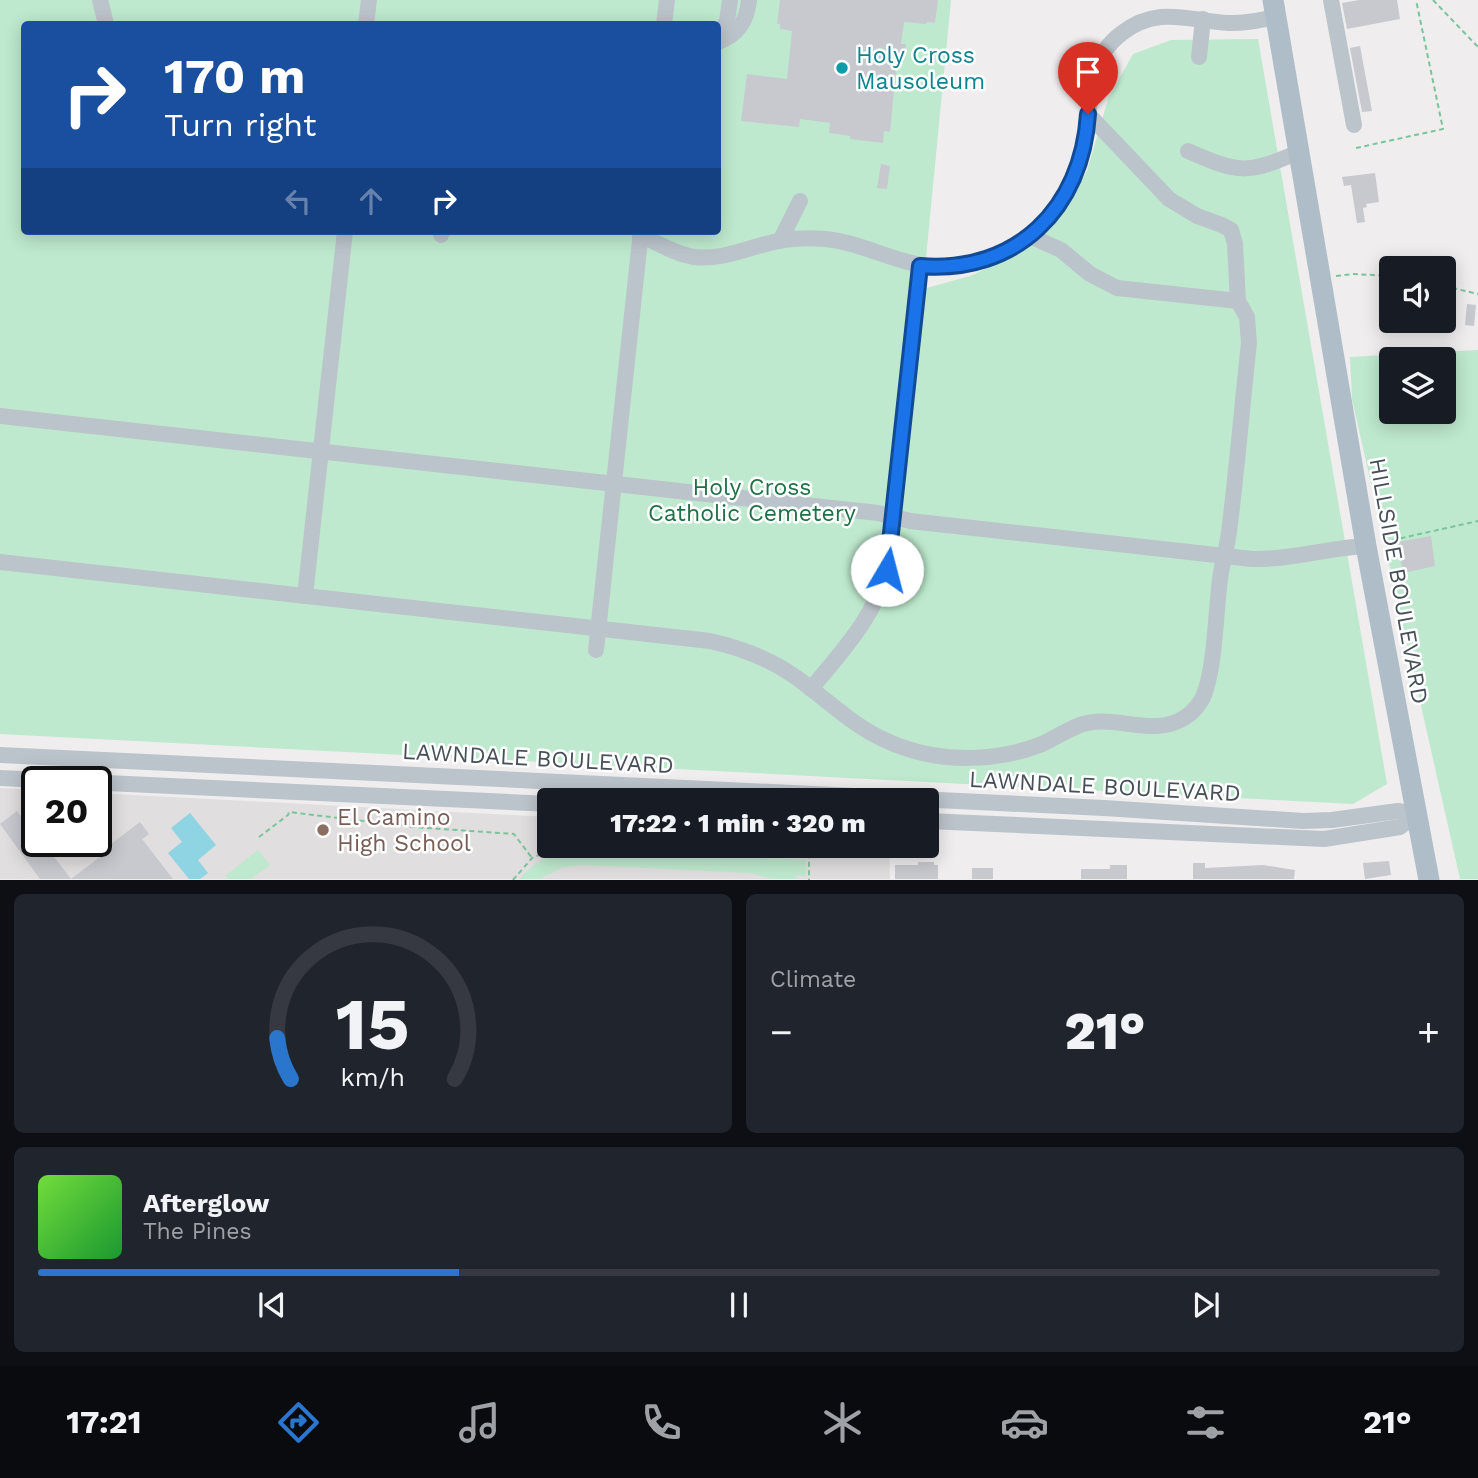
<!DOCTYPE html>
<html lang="en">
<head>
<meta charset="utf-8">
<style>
	body { margin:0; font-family:"Work Sans",sans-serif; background:#20242c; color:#f1f3f6; height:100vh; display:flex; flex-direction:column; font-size:26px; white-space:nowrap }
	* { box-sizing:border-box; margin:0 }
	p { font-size:23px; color:#9ea1a6 }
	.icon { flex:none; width:38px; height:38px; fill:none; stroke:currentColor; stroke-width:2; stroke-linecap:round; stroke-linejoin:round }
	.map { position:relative; height:880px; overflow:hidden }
	.details { display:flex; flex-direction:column; gap:14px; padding:14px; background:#0d0f14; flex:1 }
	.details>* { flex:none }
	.banner { position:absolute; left:21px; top:21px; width:700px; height:214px; border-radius:7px; box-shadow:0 4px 18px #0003; background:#1a4fa0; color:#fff; overflow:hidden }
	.fabs { position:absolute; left:1379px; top:256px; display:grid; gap:14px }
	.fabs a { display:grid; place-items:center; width:77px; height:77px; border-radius:7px; background:#171b24; box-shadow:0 4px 18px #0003; font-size:35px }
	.speed { position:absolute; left:21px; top:766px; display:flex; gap:14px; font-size:35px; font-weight:700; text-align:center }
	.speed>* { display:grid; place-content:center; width:91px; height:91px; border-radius:50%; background:#171b24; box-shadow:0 4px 18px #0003; line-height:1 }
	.speed .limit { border:4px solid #111; border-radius:10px; background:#fff; color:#111 }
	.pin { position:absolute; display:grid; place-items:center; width:60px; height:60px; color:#fff; margin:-72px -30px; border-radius:50% 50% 50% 0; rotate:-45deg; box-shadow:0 0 7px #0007 }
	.pin .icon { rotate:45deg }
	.me { position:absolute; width:77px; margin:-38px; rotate:8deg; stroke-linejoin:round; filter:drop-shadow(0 0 5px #0008) }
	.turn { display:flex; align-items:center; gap:24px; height:147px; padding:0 28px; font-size:32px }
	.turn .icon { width:91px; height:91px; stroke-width:2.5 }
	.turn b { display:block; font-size:49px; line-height:60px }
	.lanes { display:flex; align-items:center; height:66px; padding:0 28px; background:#0003; justify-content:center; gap:35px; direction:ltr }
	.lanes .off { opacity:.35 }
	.big { font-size:52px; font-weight:800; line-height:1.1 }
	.details .tile { flex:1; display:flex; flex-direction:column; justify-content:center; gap:10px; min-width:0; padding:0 24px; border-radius:10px; background:#20242c }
	.details .dial { align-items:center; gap:0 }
	.dial svg { height:182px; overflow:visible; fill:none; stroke:#363941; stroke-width:7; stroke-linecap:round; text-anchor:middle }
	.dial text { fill:#f1f3f6; stroke:none }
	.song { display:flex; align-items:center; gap:21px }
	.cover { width:84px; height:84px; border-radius:10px; background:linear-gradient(135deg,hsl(100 70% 55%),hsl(130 70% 35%)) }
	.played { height:7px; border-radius:4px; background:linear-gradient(90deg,#2a76cc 30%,#363941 30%) }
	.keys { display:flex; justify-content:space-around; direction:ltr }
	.heat { display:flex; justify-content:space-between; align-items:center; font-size:38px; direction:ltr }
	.details .tiles { flex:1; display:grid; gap:14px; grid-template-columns:1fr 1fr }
	.tile:last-child { grid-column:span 2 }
	.trip { position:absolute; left:537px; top:788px; width:402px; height:70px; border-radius:7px; background:#171b24; box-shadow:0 4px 18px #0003; font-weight:800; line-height:70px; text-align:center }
	.tab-bar { display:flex; height:112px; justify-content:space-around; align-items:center; background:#090b0e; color:#9ea1a6 }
	.tab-bar .icon { width:49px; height:49px }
	.tab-bar .active { color:#2a76cc }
	.tab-bar b { font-size:32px; color:#f1f3f6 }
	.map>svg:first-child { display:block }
	.education { fill:#e0dede }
	.green { fill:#bee9ce; fill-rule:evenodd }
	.water { fill:#8fd4e2 }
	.building { fill:#c7c9cf }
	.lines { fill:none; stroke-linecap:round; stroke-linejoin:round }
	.path { stroke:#7ac49d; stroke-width:2; stroke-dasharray:5 3.5; stroke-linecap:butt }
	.minor { stroke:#bcc4cb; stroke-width:16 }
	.major { stroke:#afbdc9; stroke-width:21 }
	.route-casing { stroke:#114b97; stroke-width:18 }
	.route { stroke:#1a73e8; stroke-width:12 }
	.culture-dot { fill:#0f9aa8; stroke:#fff; stroke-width:2.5 }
	.education-dot { fill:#8d6e63; stroke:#fff; stroke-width:2.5 }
	.labels { text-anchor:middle; stroke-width:5; stroke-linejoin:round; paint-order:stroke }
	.culture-label { font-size:23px; fill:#0d838f; stroke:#fff; text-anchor:start }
	.park-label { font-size:23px; fill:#1f7146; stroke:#fff }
	.street-label { font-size:23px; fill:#475058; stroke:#fff }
	.education-label { font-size:23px; fill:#785e54; stroke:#fff; text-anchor:start }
</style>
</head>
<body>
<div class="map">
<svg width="1478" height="880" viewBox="0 0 1478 880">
	<rect width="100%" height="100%" fill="#efeded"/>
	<!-- education -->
	<polygon class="education" points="0,788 37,790 37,842 96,842 96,793 549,817 550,845 889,845 890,879 0,879"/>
	<!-- green -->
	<g class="green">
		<path d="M0,0H951L923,289L970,276L1014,256L1050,229L1087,171L1108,99L1133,54L1171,40L1258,39L1387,784L1353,804L0,734ZM24,24H718V231H24Z"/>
		<path d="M1478,350V879H1460L1352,399L1350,357ZM1391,359H1444V411H1391Z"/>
		<polygon points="258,850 270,865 251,879 228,879 225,876"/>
		<path d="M581,850L806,860L805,876L794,875L798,879H772L749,873L581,865L561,868L540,879H520C536,859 556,851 581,850Z"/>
	</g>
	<!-- water -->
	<polygon class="water" points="190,813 216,845 198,860 208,873 200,879 189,879 168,853 182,842 171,828"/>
	<!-- building -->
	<g class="building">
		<polygon points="780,0 938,0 935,23 927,22 926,24 904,22 901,44 906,44 904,62 897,61 890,132 884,131 883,143 850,139 850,136 829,133 830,123 800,119 799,127 741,121 747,74 787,79 792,31 780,29 780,24 777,24"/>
		<polygon points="1359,0 1397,0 1400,19 1347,29 1342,3"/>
		<polygon points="1360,46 1372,111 1362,112 1350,48"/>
		<polygon points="881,164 890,166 887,189 877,188"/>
		<polygon points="1375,173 1379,202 1366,204 1367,207 1363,208 1365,222 1357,223 1351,185 1344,186 1342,177"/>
		<polygon points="1467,304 1476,305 1474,326 1465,325"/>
		<polygon points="1431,536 1435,566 1403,573 1398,542"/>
		<polygon points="17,811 37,837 37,842 40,842 48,849 71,879 113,847 111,844 140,822 149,834 142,839 173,879 40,879 0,824"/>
		<polygon points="1389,861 1391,875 1365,879 1363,863"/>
		<polygon points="918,862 934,862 934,865 938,865 938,879 895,879 895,865 918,865"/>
		<polygon points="1193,863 1205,863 1205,868 1263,865 1288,869 1295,870 1294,879 1193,879"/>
		<polygon points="1110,865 1127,865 1127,879 1081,879 1081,869 1110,869"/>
		<rect x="972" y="868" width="21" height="11"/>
	</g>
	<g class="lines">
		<!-- path -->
		<g class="path">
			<polyline points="1433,0 1478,47"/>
			<polyline points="1356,148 1443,129 1416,0"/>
			<polyline points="1336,276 1354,274 1391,276"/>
			<polyline points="1444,286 1478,294"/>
			<polyline points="1384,542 1478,521"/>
			<polyline points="259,837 288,815 289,812 413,827 514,834 532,858"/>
			<polyline points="613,845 809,854 809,880"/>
			<polyline points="513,880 532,858 563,845"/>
		</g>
		<!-- minor -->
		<g class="minor">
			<polyline points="100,0 106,24"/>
			<polyline points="1331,0 1354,125"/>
			<polyline points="366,24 369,0"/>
			<polyline points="664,24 667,0"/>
			<polyline points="718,36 727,21 730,0"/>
			<path d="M718,42C738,35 747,21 749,0"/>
			<polyline points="1199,57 1203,19"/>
			<path d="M1188,151C1240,174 1247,174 1299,152"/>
			<polyline points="441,235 442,231"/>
			<path d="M640,235C658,243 675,254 694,257C718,260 740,251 762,245C782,239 804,237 825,239C866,243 901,267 943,267C1019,266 1074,206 1086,135C1092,96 1086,60 1122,33C1159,5 1188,21 1229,23C1244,24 1260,20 1276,17"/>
			<polyline points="1030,236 1061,250 1090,274 1117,288 1238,301"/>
			<polyline points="780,241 800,201"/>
			<path d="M0,416L878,513L910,521L1252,559C1290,560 1328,548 1366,546"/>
			<path d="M0,562L710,641C741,648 771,659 797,678C833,704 858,732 902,747C946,763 999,761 1042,744C1055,738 1067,730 1080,725C1114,713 1152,738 1184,718C1194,712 1203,701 1206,689C1215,660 1216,611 1220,579C1222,563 1227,548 1229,532C1237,469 1242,406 1249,343L1247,317L1238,301L1235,244L1231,230L1222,225L1197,216L1169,199L1088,114"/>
			<polyline points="305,596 345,231"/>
			<polyline points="596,650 641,231"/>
			<path d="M811,689C842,651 874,618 887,570L920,266"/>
			<polyline points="0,755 1104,808 1303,821 1332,820 1398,811 1417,814"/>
			<polyline points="0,778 550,804"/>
			<polyline points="928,821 1324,839 1400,827 1417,814"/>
		</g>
		<!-- major -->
		<polyline class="major" points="1273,0 1366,546 1429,880"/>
	</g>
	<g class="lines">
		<defs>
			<path id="route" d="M887,570L920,266C1017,274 1082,208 1088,114"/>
		</defs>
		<!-- route casing -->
		<use href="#route" class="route-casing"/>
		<!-- route -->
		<use href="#route" class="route"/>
	</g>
	<!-- markers -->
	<circle class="culture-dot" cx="842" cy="68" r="7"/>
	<circle class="education-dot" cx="323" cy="830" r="7"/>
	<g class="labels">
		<!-- culture labels -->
		<g class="culture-label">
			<text x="856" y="63">Holy Cross<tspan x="856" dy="26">Mausoleum</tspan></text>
		</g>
		<!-- park labels -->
		<g class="park-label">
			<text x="752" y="495">Holy Cross<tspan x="752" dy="26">Catholic Cemetery</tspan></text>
		</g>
		<!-- street labels -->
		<g class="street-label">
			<text transform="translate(1399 581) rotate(80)" y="8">HILLSIDE BOULEVARD</text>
			<text transform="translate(538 758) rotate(3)" y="8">LAWNDALE BOULEVARD</text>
			<text transform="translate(1105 786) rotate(3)" y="8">LAWNDALE BOULEVARD</text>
		</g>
		<!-- education labels -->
		<g class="education-label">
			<text x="337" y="825">El Camino<tspan x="337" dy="26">High School</tspan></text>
		</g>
	</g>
</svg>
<div class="fabs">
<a><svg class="icon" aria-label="sound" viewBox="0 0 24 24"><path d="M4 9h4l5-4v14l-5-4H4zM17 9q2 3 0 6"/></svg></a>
<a><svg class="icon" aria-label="layers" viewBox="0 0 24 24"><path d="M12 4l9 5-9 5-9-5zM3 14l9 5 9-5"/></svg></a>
</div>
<div class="speed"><div class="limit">20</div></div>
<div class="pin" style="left:1088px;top:114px;background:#d93025"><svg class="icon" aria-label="arrive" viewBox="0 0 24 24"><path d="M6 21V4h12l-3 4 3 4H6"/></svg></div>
<svg class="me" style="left:887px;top:570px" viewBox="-20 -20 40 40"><circle r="19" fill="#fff"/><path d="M0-13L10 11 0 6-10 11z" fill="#1a73e8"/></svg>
<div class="trip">17:22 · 1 min · 320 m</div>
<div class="banner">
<div class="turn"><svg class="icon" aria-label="right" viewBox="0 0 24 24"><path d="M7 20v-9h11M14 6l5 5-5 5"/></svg><div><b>170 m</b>Turn right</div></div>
<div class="lanes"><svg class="icon off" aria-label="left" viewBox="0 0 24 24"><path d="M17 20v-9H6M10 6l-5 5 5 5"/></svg><svg class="icon off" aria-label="ahead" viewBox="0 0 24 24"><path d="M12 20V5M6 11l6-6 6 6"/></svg><svg class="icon" aria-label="right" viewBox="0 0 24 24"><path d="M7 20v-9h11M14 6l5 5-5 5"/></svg></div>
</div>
</div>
<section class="details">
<div class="tiles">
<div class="tile dial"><svg viewBox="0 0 100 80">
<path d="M14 69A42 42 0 1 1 86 69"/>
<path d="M14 69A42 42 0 0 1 8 51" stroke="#2a76cc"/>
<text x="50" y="56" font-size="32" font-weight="700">15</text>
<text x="50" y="72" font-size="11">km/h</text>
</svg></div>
<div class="tile"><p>Climate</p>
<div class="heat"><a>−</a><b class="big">21°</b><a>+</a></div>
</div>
<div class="tile">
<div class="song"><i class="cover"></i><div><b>Afterglow</b><p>The Pines</p></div></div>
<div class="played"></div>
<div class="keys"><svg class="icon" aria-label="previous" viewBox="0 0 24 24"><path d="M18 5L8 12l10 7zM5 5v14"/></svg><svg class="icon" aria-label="pause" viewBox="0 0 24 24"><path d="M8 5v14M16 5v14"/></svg><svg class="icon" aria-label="next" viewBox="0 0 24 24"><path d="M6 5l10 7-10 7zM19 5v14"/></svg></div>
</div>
</div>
</section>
<nav class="tab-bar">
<b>17:21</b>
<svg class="icon active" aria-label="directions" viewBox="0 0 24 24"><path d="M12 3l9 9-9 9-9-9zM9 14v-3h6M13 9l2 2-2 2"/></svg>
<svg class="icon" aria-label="music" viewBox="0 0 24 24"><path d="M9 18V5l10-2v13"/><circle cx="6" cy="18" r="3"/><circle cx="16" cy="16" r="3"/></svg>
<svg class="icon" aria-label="phone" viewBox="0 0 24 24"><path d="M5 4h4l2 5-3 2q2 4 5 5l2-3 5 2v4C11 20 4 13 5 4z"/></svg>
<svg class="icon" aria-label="climate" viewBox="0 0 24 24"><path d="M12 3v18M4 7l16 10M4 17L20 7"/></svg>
<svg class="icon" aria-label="car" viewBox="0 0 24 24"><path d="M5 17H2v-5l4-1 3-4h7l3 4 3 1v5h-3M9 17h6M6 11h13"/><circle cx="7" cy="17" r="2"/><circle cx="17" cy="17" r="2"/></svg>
<svg class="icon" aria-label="filters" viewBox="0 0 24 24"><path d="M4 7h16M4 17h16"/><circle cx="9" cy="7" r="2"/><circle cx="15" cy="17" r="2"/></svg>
<b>21°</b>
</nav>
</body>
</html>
